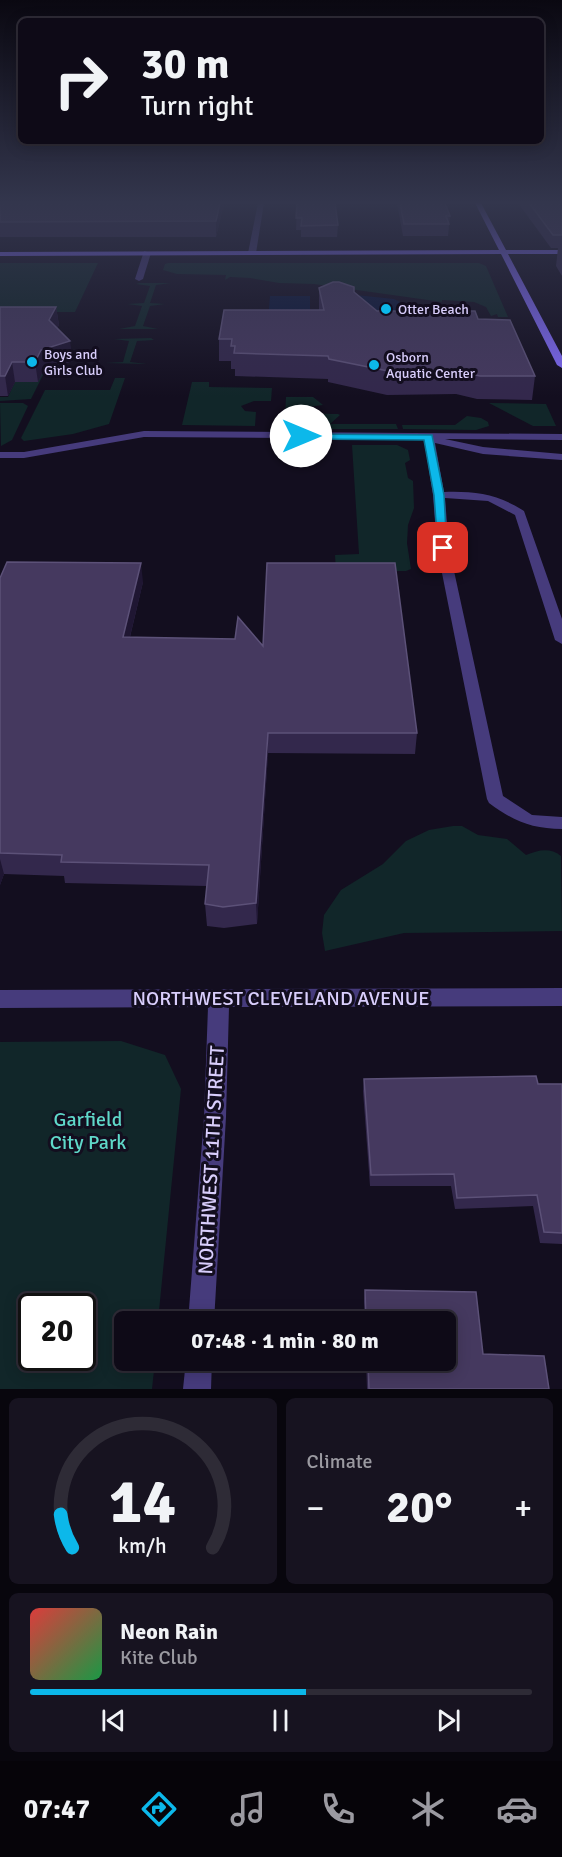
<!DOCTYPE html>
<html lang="en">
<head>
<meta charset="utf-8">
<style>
	body { margin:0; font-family:Signika,sans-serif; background:#171320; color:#f1f3f6; height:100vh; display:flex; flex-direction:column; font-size:22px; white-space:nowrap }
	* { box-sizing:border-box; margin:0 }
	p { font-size:20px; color:#9b9aa1 }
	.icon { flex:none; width:33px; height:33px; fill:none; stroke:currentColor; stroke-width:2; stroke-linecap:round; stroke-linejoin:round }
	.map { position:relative; height:1389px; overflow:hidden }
	.drawer { display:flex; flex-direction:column; gap:9px; padding:9px; background:#08060d; flex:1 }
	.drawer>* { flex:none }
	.hud { position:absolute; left:18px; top:18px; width:526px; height:126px; border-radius:9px; box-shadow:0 3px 15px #0003,0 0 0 2px #2e2b36; background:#0e0a17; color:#f1f3f6; overflow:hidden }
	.speed { position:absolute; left:18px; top:1293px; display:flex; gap:12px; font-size:30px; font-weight:700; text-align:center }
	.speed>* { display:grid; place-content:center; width:78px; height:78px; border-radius:50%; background:#0e0a17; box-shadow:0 3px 15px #0003,0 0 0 2px #2e2b36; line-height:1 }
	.speed .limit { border:3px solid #111; border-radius:9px; background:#fff; color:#111 }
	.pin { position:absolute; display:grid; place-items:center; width:51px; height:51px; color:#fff; margin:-26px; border-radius:12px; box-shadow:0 3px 9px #0006 }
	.me { position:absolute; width:66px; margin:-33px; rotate:90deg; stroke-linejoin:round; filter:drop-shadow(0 0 4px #0008) }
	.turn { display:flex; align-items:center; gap:21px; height:126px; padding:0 24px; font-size:27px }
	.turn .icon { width:78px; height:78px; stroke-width:2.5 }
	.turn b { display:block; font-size:42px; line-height:51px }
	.big { font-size:45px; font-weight:700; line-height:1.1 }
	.drawer .card { flex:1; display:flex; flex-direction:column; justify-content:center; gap:9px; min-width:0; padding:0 21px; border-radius:9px; background:#171320 }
	.drawer .dial { align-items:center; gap:0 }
	.dial svg { height:156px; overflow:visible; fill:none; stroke:#2e2b36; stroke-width:7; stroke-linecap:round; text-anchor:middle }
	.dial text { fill:#f1f3f6; stroke:none }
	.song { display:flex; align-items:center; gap:18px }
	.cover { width:72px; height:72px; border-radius:9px; background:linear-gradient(135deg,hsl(0 70% 55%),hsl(140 70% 35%)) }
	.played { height:6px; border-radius:3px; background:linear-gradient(90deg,#0cb8ea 55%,#2e2b36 55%) }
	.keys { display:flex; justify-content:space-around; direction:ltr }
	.heat { display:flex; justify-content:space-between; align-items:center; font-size:33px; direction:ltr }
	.drawer .tiles { flex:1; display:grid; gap:9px; grid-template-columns:1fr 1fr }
	.card:last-child { grid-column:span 2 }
	.trip { position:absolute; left:114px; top:1311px; width:342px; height:60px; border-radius:9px; background:#0e0a17; box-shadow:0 3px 15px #0003,0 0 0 2px #2e2b36; font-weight:700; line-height:60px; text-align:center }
	.tab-bar { display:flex; height:96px; justify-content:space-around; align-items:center; background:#060409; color:#9b9aa1 }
	.tab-bar .icon { width:42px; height:42px }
	.tab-bar .selected { color:#0cb8ea }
	.tab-bar b { font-size:27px; color:#f1f3f6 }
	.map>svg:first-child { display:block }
	.green { fill:#112629; fill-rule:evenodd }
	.water { fill:#0c173a }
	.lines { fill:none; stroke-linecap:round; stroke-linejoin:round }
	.lane { fill:#463b7c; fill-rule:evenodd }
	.street { fill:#463b7c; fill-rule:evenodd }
	.secondary { fill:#806af7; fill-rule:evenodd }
	.wall { fill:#33284c }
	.shaded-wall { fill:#1f1632 }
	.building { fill:#45395f; stroke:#5c5178; stroke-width:1.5 }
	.route { fill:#0cb8ea; stroke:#087898; stroke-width:1.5 }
	.poi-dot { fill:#0cb8ea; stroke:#130e1f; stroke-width:2 }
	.labels { text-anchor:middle; stroke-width:6; stroke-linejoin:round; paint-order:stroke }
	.far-poi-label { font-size:14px; fill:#d9cefc; stroke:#130e1f; text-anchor:start }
	.near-street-label { font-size:20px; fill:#d9cefc; stroke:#130e1f }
	.near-park-label { font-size:20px; fill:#5fd8c9; stroke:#130e1f }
</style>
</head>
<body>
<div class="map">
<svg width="562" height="1389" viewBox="0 0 562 1389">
	<rect width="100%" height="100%" fill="#130e1f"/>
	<!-- green -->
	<g class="green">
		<polygon points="0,263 98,263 75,312 0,312"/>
		<polygon points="168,263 479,263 486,266 508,317 498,317 497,314 491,316 486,307 474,302 442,300 442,302 314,284 279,283 250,278 230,277 225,280 226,275 177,274 163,270 165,264"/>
		<polygon points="139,283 171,283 156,285 150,303 165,304 150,306 143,326 158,329 119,329 135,326 142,306 127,304 144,303 150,286 136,284"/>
		<polygon points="151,338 154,340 137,341 130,362 147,364 105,363 123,362 129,341 114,339"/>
		<polygon points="47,367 31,399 0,401 0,397 8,397 15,382"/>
		<polygon points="115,378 125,378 109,424 73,434 24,441 21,438 45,390 110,390"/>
		<polygon points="192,382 209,382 209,387 272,388 271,401 254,401 241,406 245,411 256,412 255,426 182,425"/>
		<polygon points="286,397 313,397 323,405 300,408 285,417"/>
		<polygon points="0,403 23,403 28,406 12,440 1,446"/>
		<polygon points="489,403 546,404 556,426 533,426"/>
		<path d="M338,414L340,415L330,424H396L398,429H320L310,426L306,422C312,411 327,414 338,414Z"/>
		<polygon points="467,416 481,418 488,422 489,426 476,430 403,429 402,425 455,425"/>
		<polygon points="352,445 397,445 408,450 410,460 405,463 408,478 413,481 414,508 408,525 407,543 411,569 406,571 336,571 335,555 359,554"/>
		<path d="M453,826H462L478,835L507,839L526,855C538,850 550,847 561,856L562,931L404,933L325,951L322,933L324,915L341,890L383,864L406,841L429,830Z"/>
		<path d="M121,1041L165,1055L181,1089L158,1321L124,1322V1360L155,1361L152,1389H0V1042ZM32,1306H82V1358H32Z"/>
	</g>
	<!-- water -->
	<g class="water">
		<polygon points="356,295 394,299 418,311 435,315 338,322"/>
		<polygon points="270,296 310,296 310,323 268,320"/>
	</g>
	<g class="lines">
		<!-- lane -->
		<g class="lane">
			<polygon points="144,251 151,253 143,279 139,281 135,279"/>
			<path d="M144,431L562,434V440L445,439L483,447L562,454V460L483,454L435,443L444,492C474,491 498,494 524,511L562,619V644L555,640L515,515L488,501L445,498L449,548L503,796L532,815L562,817V829C532,829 513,821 489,803L487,799L437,548L433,495L424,439L144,437L24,458H0V452H24Z"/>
		</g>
		<!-- street -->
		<g class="street">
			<polygon points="258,203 264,203 256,253 252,255 248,253"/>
			<polygon points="562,988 562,1006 229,1007 226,1117 214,1322 188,1322 204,1117 208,1007 0,1008 0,990"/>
			<polygon points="186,1360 212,1360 211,1389 183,1389"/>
		</g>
		<!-- secondary -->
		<polygon class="secondary" points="475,203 481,203 506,250 562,250 562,254 508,254 562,356 562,368 557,365 501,254 0,256 0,252 499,250"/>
	</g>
	<!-- wall -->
	<g class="wall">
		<polygon points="0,203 224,203 216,237 0,237"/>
		<polygon points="297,203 338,225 337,237 301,237 301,230 296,230"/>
		<polygon points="397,203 445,203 450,216 448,236 403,236"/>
		<polygon points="518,203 562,203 562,276 556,266 558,248 551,248"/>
		<polygon points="319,288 354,292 377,311 478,319 535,376 532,400 477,399 456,394 387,395 328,382 328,379 235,376 235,369 231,369 231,361 219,361 219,339 319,310"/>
		<polygon points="0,307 56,307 59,325 57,328 73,361 44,370 38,382 15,382 8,396 0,396"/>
		<polygon points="0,578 143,582 130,637 263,646 417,733 415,754 268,753 257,924 224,928 207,926 205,904 207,886 65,883 64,876 4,874 0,885"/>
		<polygon points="364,1079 562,1084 562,1244 540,1243 533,1206 455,1209 451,1186 370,1186 363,1091"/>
		<polygon points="365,1290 476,1292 483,1354 544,1356 549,1389 367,1389 366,1360 446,1360 446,1322 365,1322 364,1301"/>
	</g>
	<!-- shaded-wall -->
	<g class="shaded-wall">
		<polygon points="220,203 224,203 216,237 216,221"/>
		<polygon points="56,307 59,325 52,339 49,320"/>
		<polygon points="70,341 73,361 44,370 38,382 35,362 41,350"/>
		<polygon points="12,362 15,382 8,396 5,376"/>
		<polygon points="141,563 143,582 125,657 123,637"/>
		<polygon points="268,733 268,753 257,924 256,903"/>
		<polygon points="0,859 4,874 0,885"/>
	</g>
	<!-- building -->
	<g class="building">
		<polygon points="0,203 220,203 216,221 0,222"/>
		<polygon points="297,203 335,203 338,225 301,226 302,218 296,218"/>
		<polygon points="400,203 445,203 450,216 446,216 449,224 404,224"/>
		<polygon points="529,203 562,203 562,235 553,235"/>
		<polygon points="333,282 339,282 354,287 354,292 377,311 475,311 478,319 510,320 535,376 480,376 458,371 388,371 329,359 328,356 234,353 235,346 231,346 232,339 219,339 224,310 324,310 319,288"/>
		<polygon points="0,307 56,307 49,320 70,341 41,350 35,362 12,362 5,376 0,376"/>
		<polygon points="7,562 141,563 123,637 235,639 238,617 263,646 267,563 395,563 417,733 268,733 256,903 223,907 205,904 209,865 61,862 62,855 0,853 0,578"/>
		<polygon points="536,1076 538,1084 562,1084 562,1233 544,1232 537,1195 457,1198 454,1174 371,1175 364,1079"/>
		<polygon points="365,1290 476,1292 483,1354 544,1356 549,1389 369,1389 368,1360 446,1360 446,1322 366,1322"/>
	</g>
	<!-- sky -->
	<linearGradient id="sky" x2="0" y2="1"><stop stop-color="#0a0811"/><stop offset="0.51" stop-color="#33364d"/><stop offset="1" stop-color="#33364d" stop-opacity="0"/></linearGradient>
	<rect width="562" height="397" fill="url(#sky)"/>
	<!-- route -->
	<polygon class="route" points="297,434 432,435 444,495 447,550 443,551 438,548 434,495 424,440 301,439 296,436"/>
	<!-- markers -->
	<g class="poi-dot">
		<circle cx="386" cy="309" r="6"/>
		<circle cx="32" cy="362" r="6"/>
		<circle cx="374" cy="365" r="6"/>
	</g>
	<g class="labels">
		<!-- far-poi labels -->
		<g class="far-poi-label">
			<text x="398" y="314">Otter Beach</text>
			<text x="44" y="359">Boys and<tspan x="44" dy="16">Girls Club</tspan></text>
			<text x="386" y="362">Osborn<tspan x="386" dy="16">Aquatic Center</tspan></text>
		</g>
		<!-- near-street labels -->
		<g class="near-street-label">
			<text x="281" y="1005">NORTHWEST CLEVELAND AVENUE</text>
			<text transform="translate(211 1160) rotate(-87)" y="7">NORTHWEST 11TH STREET</text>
		</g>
		<!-- near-park labels -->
		<g class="near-park-label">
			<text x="88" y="1126">Garfield<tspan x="88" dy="23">City Park</tspan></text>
		</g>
	</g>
</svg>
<div class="speed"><div class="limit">20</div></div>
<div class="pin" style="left:443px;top:548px;background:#d93025"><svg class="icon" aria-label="arrive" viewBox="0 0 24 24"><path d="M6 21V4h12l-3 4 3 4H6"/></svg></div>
<svg class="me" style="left:301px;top:436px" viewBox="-20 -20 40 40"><circle r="19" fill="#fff"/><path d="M0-13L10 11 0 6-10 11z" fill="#0cb8ea"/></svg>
<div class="trip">07:48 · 1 min · 80 m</div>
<div class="hud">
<div class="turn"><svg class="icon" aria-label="right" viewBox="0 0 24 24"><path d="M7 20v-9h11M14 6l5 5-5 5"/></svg><div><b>30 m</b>Turn right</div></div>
</div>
</div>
<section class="drawer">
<div class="tiles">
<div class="card dial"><svg viewBox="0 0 100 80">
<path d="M14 69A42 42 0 1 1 86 69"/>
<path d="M14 69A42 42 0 0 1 8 52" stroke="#0cb8ea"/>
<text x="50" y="56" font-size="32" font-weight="700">14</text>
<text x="50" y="72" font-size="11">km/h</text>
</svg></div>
<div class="card"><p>Climate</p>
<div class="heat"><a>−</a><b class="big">20°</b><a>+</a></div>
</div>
<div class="card">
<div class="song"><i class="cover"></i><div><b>Neon Rain</b><p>Kite Club</p></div></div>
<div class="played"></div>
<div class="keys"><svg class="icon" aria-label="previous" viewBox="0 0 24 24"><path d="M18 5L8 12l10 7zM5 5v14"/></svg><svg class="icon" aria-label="pause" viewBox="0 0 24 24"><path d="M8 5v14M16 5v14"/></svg><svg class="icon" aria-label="next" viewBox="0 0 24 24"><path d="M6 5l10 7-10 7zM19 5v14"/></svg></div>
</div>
</div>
</section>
<nav class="tab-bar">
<b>07:47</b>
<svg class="icon selected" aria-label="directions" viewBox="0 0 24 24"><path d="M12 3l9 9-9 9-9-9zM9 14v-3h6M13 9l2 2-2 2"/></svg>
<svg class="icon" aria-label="music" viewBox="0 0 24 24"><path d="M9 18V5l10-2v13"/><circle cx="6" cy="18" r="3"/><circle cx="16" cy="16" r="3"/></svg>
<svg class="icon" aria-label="phone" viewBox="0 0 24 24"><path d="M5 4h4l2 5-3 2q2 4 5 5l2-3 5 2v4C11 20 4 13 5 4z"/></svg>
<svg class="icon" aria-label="climate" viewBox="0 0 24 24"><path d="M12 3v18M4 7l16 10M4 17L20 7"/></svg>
<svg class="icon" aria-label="car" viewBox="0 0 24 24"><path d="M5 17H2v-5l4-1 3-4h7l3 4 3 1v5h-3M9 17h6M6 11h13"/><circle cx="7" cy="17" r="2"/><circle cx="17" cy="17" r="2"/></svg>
</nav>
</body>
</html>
